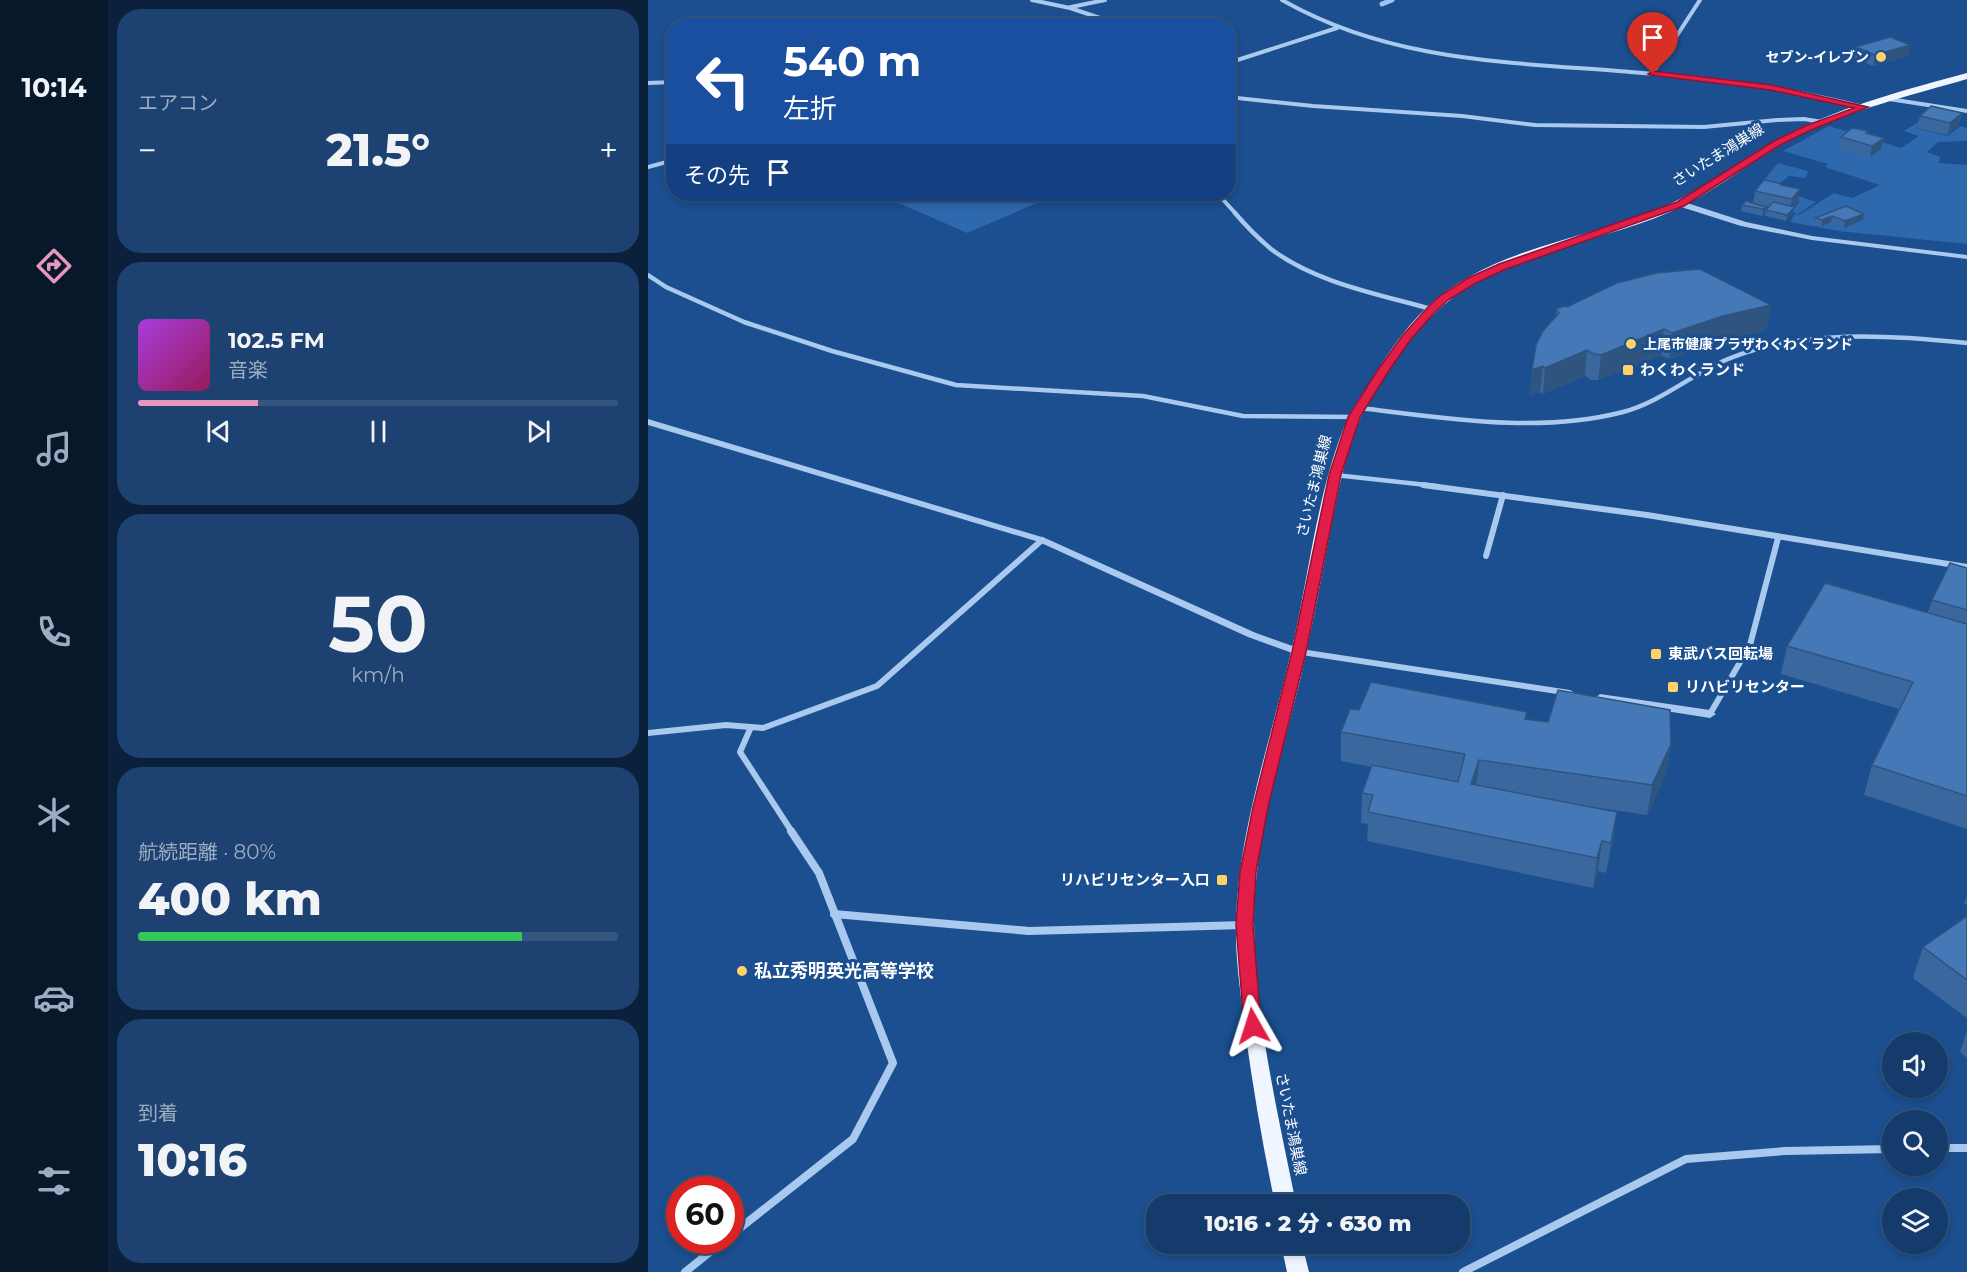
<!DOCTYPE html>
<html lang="ja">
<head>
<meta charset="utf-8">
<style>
	body { margin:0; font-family:Montserrat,"Noto Sans JP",sans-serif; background:#1d4271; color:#f1f3f6; height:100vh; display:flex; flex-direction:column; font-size:22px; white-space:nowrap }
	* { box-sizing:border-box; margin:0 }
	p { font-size:20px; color:#9dadc1 }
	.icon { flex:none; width:33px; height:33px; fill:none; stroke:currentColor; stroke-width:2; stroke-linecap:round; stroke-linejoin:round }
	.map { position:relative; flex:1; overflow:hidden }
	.drawer { display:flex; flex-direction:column; gap:9px; padding:9px; background:#0b203b; width:540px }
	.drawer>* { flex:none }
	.banner { position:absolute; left:18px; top:18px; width:570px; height:183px; border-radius:24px; box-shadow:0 3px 9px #0003,0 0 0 2px #33557e; background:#1a4fa0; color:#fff; overflow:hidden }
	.tools { position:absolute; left:1234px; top:1032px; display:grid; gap:12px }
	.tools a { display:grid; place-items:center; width:66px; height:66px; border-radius:50%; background:#143b6b; box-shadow:0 3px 9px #0003,0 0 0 2px #33557e; font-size:30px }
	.speed { position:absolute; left:18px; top:1176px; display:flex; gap:12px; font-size:30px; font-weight:700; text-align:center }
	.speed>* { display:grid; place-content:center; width:78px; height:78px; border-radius:50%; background:#143b6b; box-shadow:0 3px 9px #0003,0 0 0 2px #33557e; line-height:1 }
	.speed .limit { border:9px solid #d22; background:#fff; color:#111 }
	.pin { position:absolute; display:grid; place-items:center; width:51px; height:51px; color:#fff; margin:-62px -26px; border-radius:50% 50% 50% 0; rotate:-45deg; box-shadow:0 0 6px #0007 }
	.pin .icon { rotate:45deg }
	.me { position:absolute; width:66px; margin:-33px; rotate:354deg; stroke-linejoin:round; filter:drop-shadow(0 0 4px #0008) }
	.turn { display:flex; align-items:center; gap:21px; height:126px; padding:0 18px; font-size:27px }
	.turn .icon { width:78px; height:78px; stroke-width:2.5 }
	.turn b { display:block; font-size:42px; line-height:51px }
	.then { display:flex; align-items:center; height:57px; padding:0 18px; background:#0003; gap:12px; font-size:22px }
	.big { font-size:45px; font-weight:800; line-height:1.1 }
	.drawer .card { flex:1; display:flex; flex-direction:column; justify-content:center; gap:9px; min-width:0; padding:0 21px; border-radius:24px; background:#1d4271 }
	.drawer .dial { align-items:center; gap:0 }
	.dial b { font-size:78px; line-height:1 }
	.song { display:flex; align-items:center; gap:18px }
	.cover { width:72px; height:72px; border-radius:9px; background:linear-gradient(135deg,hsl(280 70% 55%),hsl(330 70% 35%)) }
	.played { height:6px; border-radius:3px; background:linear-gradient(90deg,#e797bd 25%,#33557e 25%) }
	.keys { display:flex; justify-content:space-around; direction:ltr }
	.heat { display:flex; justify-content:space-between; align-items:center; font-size:33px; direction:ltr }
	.charge { height:9px; border-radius:4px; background:linear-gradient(90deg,#34c759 80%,#33557e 0) }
	.trip { position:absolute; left:498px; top:1194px; width:324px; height:60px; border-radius:24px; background:#143b6b; box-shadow:0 3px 9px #0003,0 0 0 2px #33557e; font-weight:800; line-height:60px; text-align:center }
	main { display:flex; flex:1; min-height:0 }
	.tabs { display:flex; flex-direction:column; width:108px; justify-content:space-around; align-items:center; background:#08182b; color:#9dadc1 }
	.tabs .icon { width:42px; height:42px }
	.tabs .current { color:#e797bd }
	.tabs b { font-size:27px; color:#f1f3f6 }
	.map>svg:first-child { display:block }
	.green { fill:#2e69ad }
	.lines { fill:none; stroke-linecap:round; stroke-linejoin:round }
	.stream { stroke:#9cc4f0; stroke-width:5 }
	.minor-far3 { stroke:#a9c9ee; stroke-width:4 }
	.minor-far2 { stroke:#a9c9ee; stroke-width:4.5 }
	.minor-far1 { stroke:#a9c9ee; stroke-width:6 }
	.minor { stroke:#a9c9ee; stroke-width:8 }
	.tertiary { fill:#a9c9ee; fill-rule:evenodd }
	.primary { fill:#f0f6ff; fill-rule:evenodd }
	.wall { fill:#3a679d }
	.shaded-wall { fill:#305480 }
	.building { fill:#4478b7; stroke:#305480; stroke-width:1.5 }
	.route { fill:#e11d48; stroke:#92132f; stroke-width:1.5 }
	.poi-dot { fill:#ffd166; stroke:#1b4f8f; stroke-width:2 }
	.labels { text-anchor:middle; stroke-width:6; stroke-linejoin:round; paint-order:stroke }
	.far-poi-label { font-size:14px; font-weight:bold; fill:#fff; stroke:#1b4f8f; text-anchor:end }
	.street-label { font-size:15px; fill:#fff; stroke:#1b4f8f }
	.poi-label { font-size:15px; font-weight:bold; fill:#fff; stroke:#1b4f8f; text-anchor:start }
	.near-poi-label { font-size:18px; font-weight:bold; fill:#fff; stroke:#1b4f8f; text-anchor:start }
</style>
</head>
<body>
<main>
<nav class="tabs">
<b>10:14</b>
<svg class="icon current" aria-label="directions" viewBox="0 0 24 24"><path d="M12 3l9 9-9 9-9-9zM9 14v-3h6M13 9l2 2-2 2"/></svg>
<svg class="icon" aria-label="music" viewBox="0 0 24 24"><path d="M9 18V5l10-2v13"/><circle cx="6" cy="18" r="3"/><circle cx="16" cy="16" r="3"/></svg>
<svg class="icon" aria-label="phone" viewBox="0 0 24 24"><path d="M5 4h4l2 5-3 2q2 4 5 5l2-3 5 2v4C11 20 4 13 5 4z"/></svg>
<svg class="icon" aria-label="climate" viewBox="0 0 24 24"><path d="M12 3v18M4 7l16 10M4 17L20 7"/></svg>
<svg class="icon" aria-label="car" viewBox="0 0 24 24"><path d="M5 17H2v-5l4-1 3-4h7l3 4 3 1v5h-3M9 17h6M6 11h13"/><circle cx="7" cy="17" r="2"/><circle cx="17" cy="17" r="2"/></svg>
<svg class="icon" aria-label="filters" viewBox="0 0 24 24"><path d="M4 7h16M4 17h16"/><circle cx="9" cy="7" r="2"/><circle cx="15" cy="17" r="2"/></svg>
</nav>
<section class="drawer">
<div class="card"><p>エアコン</p>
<div class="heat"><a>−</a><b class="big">21.5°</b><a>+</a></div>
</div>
<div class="card">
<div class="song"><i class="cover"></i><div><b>102.5 FM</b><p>音楽</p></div></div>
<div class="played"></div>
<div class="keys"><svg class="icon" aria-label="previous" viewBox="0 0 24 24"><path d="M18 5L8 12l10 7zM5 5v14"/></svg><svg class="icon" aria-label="pause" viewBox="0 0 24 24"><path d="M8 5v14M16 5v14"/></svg><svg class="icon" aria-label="next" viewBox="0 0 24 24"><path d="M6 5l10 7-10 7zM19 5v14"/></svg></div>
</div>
<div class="card dial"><b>50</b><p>km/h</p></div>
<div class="card"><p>航続距離 · 80%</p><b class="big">400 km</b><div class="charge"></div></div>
<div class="card"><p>到着</p><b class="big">10:16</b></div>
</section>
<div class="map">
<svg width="1319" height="1272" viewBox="0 0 1319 1272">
	<rect width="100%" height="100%" fill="#1b4f8f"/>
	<!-- green -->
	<g class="green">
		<polygon points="1275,119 1277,119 1268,128 1300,136 1312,126 1319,128 1319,141 1290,142 1279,152 1292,157 1291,163 1319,165 1319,244 1191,231 1142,222 1147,214 1151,215 1186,193 1204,198 1232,185 1177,167 1180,164 1135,151 1181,126 1253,148 1271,136 1256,131"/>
		<polygon points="1130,163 1160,171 1158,178 1141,176 1131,184 1144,194 1168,202 1150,214 1144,212 1152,201 1113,189 1117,179"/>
		<polygon points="246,194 410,194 319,233 237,197"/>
	</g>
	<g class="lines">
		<!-- stream -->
		<polyline class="stream" points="734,4 744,0"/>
		<!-- minor-far3 -->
		<g class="minor-far3">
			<polyline points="384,0 422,8 476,26"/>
			<path d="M634,0C743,62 860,62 982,72C1061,78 1138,87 1215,107"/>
			<polyline points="423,7 457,0"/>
			<polyline points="580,63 689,28"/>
			<polyline points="1004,74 1052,0"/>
			<polyline points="0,83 26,82"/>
			<polyline points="580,97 665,106 814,116 887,125 1056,127 1129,120 1156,119 1174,122"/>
			<polyline points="1241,99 1319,111"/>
			<polyline points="0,167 26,160"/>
			<polyline points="570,194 588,214"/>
		</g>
		<!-- minor-far2 -->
		<g class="minor-far2">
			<path d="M587,213C598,226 610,238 623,249C668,283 730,294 783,309"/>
			<polyline points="0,275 18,287 96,322 184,351 308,385 495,396 595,416 706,417"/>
			<path d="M712,408C798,418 890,434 975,412C1013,402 1044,374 1080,359C1154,329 1242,335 1319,343"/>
			<polyline points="687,475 788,486"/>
		</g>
		<!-- minor-far1 -->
		<g class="minor-far1">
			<polyline points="775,485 999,515 1319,567"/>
			<polyline points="838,556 855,495"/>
			<polyline points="1062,714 1102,645 1130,538"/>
			<polyline points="103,727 92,752 144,832"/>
			<polyline points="0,733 78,725 115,728 229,686 394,540"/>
		</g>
		<!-- minor -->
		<g class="minor">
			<polyline points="186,914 381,931 596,925"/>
			<polyline points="1290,1148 1319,1148"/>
			<polyline points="82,1236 205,1139 245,1063 171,873 143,831"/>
			<polyline points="37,1272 77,1240"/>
			<polyline points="815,1272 1038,1159 1137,1151 1245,1149"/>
		</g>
		<!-- tertiary -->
		<g class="tertiary">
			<polygon points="1030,202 1036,202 1098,222 1164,236 1319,255 1319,259 1164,240 1093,226 1030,206"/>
			<polygon points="0,419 397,538 608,633 653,649 922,690 927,693 922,696 647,654 600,637 391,542 0,425"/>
			<polygon points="952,694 1062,710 1068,714 1062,718 948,700 947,698"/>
		</g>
		<!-- primary -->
		<g class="primary">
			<path d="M1319,73V79C1261,96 1201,110 1146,138C1103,160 1066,193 1022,212C945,245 848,253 786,314C762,337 725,388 712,419C698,452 691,488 684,522C676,564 668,607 659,649C640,740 605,832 606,925C607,1019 630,1113 648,1204H627C615,1147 605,1088 597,1030C593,995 587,959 588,923C590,830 623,741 643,652C661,577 669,490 699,420C704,408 712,398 719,387C736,359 755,330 779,307C841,249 935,240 1011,209C1059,189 1098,154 1144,132C1199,105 1260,89 1319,73Z"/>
			<polygon points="633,1244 654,1244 661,1272 639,1272"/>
		</g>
	</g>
	<!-- wall -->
	<g class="wall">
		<polygon points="1262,45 1260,56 1225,66 1206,58 1208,47"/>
		<polygon points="1314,113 1311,124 1300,135 1269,128 1272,116"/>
		<polygon points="1220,131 1219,133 1236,138 1233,149 1222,157 1191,149 1193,137"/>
		<polygon points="1134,185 1150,202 1145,207 1145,213 1138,221 1117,216 1118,210 1121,207 1105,203 1107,191"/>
		<polygon points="1094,205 1118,207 1117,213 1114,216 1093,211"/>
		<polygon points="1198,206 1216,214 1215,220 1196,228 1183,222 1173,227 1166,224 1167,218"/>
		<polygon points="1123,305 1118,330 1071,341 1021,359 1013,355 950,380 943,380 937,376 895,394 892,392 882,396 884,370 908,317 908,309 919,307"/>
		<polygon points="1319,568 1319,829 1216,795 1224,765 1251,709 1133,674 1139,646 1280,612 1284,600"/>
		<polygon points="711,710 879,712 878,719 1023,744 1018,774 999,815 938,806 969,812 965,841 958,873 950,871 945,888 719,841 720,824 713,823 714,793 724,767 693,761 693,732"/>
		<polygon points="1319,896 1319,905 1316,904"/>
		<polygon points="1319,916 1319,1018 1265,978 1275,947"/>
		<polygon points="1319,1030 1319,1058 1312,1052"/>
	</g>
	<!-- shaded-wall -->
	<g class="shaded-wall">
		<polygon points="1262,45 1260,56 1225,66 1227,55"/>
		<polygon points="1314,113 1311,124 1300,135 1302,123"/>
		<polygon points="1236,138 1233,149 1222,157 1224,146"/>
		<polygon points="1152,189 1150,202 1141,211 1144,199"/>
		<polygon points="1118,207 1117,213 1114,216 1115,209"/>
		<polygon points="1147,207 1145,213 1138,221 1139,215"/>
		<polygon points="1216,214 1215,220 1196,228 1197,221"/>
		<polygon points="1184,216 1183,222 1173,227 1174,220"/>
		<polygon points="1123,305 1118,330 1071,341 1021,359 1024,333 1075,316"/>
		<polygon points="1016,329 1013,355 950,380 953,355"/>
		<polygon points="939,350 937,376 895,394 897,368"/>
		<polygon points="895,366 892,392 882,396 884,370"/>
		<polygon points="1023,744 1018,774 999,815 1004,785"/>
		<polygon points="831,760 828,790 823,784"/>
		<polygon points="969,812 965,841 958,873 963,843"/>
		<polygon points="954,841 950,871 945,888 949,858"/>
	</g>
	<!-- building -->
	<g class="building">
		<polygon points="1242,37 1262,45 1227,55 1208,47"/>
		<polygon points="1283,106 1314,113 1302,123 1272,116"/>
		<polygon points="1204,128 1220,131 1218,133 1236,138 1224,146 1193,137"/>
		<polygon points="1116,180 1134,184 1133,185 1152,189 1144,199 1107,191"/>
		<polygon points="1098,201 1118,207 1115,209 1094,205"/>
		<polygon points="1125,202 1147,207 1139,215 1118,210"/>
		<polygon points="1198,206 1216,214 1197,221 1184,216 1174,220 1167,218"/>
		<polygon points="1052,269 1123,305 1075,316 1024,333 1016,329 953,355 946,354 939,350 897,368 895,366 884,370 888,345 895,331 911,313 908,309 916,306 919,307 969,283 1008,273"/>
		<polygon points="1302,563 1319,568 1319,610 1284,600"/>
		<polygon points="1177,583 1319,624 1319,796 1224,765 1265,682 1139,646"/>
		<polygon points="723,682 879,712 877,719 900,722 910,690 1022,710 1023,744 1004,785 831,760 823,784 969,812 963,843 954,841 949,858 720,812 725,795 714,793 724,765 810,782 817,754 693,732 702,709 711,710"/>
		<polygon points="1319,916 1319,980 1275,947"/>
	</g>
	<!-- route -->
	<polygon class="route" points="1005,71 1123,85 1220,107 1163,130 1132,145 1036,206 858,269 828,283 800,300 787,312 763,339 740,372 712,417 693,475 658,652 620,807 608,872 605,925 613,1026 611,1031 605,1033 598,1031 596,1026 588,925 592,872 605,807 644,652 681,475 700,417 729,371 755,335 780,307 793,295 820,278 851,264 1029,202 1126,141 1157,126 1206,108 1123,90 1002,75 1000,74"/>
	<!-- markers -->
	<g class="poi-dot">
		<circle cx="1233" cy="57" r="6"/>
		<circle cx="983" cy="344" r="6"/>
		<rect x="974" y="364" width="12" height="12" rx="3"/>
		<rect x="1002" y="648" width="12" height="12" rx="3"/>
		<rect x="1019" y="681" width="12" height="12" rx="3"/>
		<rect x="568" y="874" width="12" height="12" rx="3"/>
		<circle cx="94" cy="971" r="6"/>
	</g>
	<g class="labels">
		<!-- far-poi labels -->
		<g class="far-poi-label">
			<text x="1221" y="62">セブン-イレブン</text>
			<text x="995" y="349" text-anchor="start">上尾市健康プラザわくわくランド</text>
		</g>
		<!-- street labels -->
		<g class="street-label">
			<text transform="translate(1070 155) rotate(-32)" y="5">さいたま鴻巣線</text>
			<text transform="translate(666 486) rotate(-76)" y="5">さいたま鴻巣線</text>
			<text transform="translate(643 1124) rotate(79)" y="5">さいたま鴻巣線</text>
		</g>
		<!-- poi labels -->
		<g class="poi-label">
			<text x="992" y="375">わくわくランド</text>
			<text x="1020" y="659">東武バス回転場</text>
			<text x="1037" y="692">リハビリセンター</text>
			<text x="562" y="885" text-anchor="end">リハビリセンター入口</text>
		</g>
		<!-- near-poi labels -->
		<g class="near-poi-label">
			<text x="106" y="977">私立秀明英光高等学校</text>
		</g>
	</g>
</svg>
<div class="tools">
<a><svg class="icon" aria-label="sound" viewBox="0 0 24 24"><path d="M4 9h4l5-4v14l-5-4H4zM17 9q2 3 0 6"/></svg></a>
<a><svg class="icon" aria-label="search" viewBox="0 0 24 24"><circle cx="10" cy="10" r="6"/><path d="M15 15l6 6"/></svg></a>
<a><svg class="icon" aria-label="layers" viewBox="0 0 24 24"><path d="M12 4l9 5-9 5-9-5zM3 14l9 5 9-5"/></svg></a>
</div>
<div class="speed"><div class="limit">60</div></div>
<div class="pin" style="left:1005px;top:74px;background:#d93025"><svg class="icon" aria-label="arrive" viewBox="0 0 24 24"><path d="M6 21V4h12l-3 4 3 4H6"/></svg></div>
<svg class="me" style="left:605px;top:1026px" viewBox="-20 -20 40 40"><path d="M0-17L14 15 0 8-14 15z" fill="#e11d48" stroke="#fff" stroke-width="4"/></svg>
<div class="trip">10:16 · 2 分 · 630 m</div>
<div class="banner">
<div class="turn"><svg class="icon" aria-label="left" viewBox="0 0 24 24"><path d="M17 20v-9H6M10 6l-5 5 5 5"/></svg><div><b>540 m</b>左折</div></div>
<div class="then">その先<svg class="icon" aria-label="arrive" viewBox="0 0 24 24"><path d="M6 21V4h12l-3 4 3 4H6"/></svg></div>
</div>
</div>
</main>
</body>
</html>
